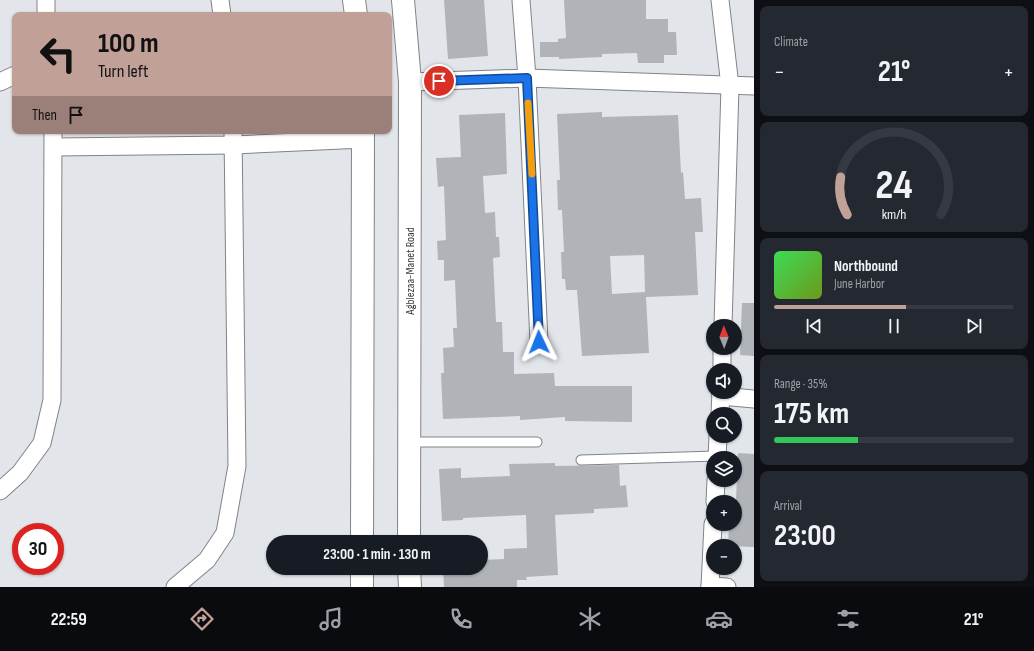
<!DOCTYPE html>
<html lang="en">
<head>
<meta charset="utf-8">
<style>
	body { margin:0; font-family:"Sofia Sans Condensed",sans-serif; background:#242831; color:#f1f3f6; height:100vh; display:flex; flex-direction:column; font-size:15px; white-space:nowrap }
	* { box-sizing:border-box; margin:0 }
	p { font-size:13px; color:#9ea1a6 }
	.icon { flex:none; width:22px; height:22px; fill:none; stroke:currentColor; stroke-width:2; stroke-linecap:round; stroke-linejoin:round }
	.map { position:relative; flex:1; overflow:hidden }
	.details { display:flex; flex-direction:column; gap:6px; padding:6px; background:#0d0f14; width:280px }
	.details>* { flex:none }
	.guide { position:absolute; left:12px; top:12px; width:380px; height:122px; border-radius:8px; box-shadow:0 1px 3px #0004; background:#c1a197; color:#111; overflow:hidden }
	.needle { width:26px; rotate:359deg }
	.controls { position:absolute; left:706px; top:319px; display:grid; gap:8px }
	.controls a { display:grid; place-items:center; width:36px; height:36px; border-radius:50%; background:#171b24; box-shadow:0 1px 3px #0004; font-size:20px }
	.speed { position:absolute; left:12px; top:523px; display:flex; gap:8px; font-size:20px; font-weight:700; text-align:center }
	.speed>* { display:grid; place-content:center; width:52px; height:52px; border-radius:50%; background:#171b24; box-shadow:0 1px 3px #0004; line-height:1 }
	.speed .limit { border:6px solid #d22; background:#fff; color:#111 }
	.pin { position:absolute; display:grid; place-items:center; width:34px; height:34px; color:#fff; margin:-17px; border:2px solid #fff; border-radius:50%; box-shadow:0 1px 4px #0007 }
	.me { position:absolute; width:44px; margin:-22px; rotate:358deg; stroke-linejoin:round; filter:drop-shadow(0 0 3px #0008) }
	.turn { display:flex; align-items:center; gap:14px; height:84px; padding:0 20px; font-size:18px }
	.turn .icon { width:52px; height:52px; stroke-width:2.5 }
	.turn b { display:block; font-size:28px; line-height:34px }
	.then { display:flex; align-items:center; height:38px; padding:0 20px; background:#0003; gap:8px; font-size:15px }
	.big { font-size:30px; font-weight:700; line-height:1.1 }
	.details .widget { flex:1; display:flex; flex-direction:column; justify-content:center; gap:6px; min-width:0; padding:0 14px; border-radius:8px; background:#242831 }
	.details .dial { align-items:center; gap:0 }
	.dial svg { height:104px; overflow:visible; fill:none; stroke:#363941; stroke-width:7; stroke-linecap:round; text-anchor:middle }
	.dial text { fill:#f1f3f6; stroke:none }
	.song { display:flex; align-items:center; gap:12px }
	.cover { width:48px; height:48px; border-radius:6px; background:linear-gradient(135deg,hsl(130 70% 55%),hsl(80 70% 35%)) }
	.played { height:4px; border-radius:2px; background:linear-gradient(90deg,#c1a197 55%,#363941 55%) }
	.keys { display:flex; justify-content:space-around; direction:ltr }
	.heat { display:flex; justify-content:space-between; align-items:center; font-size:22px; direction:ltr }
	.charge { height:6px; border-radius:3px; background:linear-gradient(90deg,#34c759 35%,#363941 0) }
	.trip { position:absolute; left:266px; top:535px; width:222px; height:40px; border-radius:20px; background:#171b24; box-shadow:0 1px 3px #0004; font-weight:700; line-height:40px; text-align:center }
	.dock { display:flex; height:64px; justify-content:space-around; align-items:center; background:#090b0e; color:#9ea1a6 }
	.dock .icon { width:28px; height:28px }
	.dock .active { color:#c1a197 }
	.dock b { font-size:18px; color:#f1f3f6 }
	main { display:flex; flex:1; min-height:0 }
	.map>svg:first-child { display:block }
	.building { fill:#b0b4b8; fill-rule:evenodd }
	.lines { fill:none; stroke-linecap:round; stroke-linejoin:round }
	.lane-casing { stroke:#808387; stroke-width:11 }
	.street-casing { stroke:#808387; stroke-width:19 }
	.secondary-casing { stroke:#808387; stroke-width:24 }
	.lane { stroke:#fff; stroke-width:9 }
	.street { stroke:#fff; stroke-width:17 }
	.secondary { stroke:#fff; stroke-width:22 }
	.route-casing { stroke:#114b97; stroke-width:10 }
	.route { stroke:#1a73e8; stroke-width:7 }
	.slow { stroke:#f59e0b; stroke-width:7 }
	.labels { text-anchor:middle; stroke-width:3.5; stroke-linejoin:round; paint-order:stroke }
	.street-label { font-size:12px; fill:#3b3c3e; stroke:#fff }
</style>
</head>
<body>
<main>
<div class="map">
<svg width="754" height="587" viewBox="0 0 754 587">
	<rect width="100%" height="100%" fill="#e2e5e9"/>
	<!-- building -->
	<g class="building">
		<polygon points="444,0 484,0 488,56 448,59"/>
		<polygon points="564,0 646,0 646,19 668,19 668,32 676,32 677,55 664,55 664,63 638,63 637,53 602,54 602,57 559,59 559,57 540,57 540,42 558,42 558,39 566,38"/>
		<path d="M602,112V117L678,115L681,173L683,172L685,199L701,198L703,232H695L698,295L646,297L649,353L582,356L577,290H566L565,279H562L561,252H564L562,210H558L557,180H560L557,114ZM644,255L645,292L612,294L610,256Z"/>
		<polygon points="505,113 507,174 483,176 485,213 495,212 496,237 499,237 500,257 493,258 496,322 502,322 503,352 514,352 514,374 554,373 555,386 632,386 632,422 565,421 565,417 520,420 520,416 443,419 441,373 444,373 443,348 454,347 453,328 457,328 455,280 444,281 444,260 438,260 437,241 446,240 444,186 438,187 436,158 461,157 459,115"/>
		<polygon points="742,303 754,303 754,356 740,355"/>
		<polygon points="738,453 754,454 754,547 728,546 729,524 735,524"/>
		<polygon points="555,463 555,466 619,465 620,486 626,485 628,507 594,509 594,513 555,515 558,575 526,577 527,580 517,580 517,587 444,587 443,568 481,568 481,560 504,559 504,549 527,548 526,515 463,518 463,520 442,521 439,469 461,468 461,478 510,476 509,464"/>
	</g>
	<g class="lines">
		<defs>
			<g id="lane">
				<polyline points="410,442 537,442"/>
				<polyline points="581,460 717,456"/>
			</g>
			<g id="street">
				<polyline points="46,0 46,15"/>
				<polyline points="220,0 222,15"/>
				<polyline points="521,0 527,78 539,342"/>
				<polyline points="720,0 730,86 723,326"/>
				<polyline points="0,82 15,75"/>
				<polyline points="410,82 527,78 754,86"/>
				<polyline points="54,147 234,145 364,139"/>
				<polyline points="722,370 722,348"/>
				<polyline points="721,396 754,399"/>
				<polyline points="720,414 721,392"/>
				<polyline points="717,458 718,436"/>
				<polyline points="0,491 20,473 42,443 52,400 53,131"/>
				<polyline points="715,502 716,480"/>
				<polyline points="710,586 727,587"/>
				<polyline points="175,587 207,560 225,533 237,466 233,131"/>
				<polyline points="710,587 713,524"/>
			</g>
			<g id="secondary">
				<polyline points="354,0 356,15"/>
				<polyline points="403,0 410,82 409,542"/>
				<polyline points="362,542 363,131"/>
				<polyline points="409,568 410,587"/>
				<polyline points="362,587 362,568"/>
			</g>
		</defs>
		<!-- lane casing -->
		<use href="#lane" class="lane-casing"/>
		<!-- street casing -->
		<use href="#street" class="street-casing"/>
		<!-- secondary casing -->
		<use href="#secondary" class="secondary-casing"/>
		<!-- lane -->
		<use href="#lane" class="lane"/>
		<!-- street -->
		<use href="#street" class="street"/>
		<!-- secondary -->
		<use href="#secondary" class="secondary"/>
	</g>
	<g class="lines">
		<defs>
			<polyline id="route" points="439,81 527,78 539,342"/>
		</defs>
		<!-- route casing -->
		<use href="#route" class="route-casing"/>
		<!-- route -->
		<use href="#route" class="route"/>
		<!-- slow -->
		<polyline class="slow" points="528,103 532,174"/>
	</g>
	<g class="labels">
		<!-- street labels -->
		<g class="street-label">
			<text transform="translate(410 271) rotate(-90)" y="4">Agblezaa-Manet Road</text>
		</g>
	</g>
</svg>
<div class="controls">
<a><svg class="needle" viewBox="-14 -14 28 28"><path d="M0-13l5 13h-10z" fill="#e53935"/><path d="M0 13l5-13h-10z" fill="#9ea1a6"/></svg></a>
<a><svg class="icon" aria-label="sound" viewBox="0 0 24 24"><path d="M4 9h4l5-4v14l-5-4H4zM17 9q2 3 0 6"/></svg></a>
<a><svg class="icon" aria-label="search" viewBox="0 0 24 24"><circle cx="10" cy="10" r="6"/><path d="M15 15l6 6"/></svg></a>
<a><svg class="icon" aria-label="layers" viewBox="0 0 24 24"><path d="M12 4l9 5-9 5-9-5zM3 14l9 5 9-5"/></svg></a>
<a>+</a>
<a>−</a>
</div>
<div class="speed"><div class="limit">30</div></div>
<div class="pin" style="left:439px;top:81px;background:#d93025"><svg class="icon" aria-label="arrive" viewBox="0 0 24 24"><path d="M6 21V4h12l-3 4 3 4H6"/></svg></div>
<svg class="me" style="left:539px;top:342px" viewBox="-20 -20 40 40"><path d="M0-17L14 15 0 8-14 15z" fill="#1a73e8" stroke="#fff" stroke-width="4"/></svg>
<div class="trip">23:00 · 1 min · 130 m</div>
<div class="guide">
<div class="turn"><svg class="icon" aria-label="left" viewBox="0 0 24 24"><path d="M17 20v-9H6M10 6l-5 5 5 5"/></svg><div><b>100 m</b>Turn left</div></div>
<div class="then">Then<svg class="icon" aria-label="arrive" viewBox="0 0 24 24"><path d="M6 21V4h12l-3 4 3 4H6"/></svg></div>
</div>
</div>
<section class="details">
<div class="widget"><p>Climate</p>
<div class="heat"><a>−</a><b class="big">21°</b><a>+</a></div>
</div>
<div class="widget dial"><svg viewBox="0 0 100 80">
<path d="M14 69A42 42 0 1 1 86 69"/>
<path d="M14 69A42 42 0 0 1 9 40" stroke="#c1a197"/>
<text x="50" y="56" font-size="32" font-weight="700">24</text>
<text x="50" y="72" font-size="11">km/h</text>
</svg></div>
<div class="widget">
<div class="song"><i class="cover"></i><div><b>Northbound</b><p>June Harbor</p></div></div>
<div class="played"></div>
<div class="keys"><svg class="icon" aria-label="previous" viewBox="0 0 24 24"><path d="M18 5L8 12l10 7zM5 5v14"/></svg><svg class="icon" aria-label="pause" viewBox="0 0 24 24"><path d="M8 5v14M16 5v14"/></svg><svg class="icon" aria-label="next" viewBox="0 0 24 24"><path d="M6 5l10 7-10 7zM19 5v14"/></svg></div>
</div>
<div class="widget"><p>Range · 35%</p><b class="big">175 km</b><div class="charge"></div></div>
<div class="widget"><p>Arrival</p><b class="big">23:00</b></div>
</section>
</main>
<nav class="dock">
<b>22:59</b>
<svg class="icon active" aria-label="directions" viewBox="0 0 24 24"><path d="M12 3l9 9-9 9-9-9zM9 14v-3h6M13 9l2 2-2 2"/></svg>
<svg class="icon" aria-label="music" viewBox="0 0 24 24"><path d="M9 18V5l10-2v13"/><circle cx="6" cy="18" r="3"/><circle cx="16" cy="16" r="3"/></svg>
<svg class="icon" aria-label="phone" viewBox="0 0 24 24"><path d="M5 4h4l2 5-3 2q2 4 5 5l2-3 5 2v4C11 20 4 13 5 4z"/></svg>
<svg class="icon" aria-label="climate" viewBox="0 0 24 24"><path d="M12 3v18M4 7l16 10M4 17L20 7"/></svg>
<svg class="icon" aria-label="car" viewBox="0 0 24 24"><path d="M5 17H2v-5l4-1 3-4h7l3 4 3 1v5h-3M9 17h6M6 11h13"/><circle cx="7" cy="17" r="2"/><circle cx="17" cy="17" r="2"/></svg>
<svg class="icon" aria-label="filters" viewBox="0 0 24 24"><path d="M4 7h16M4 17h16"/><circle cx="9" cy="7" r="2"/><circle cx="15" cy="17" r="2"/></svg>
<b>21°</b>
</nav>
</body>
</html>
